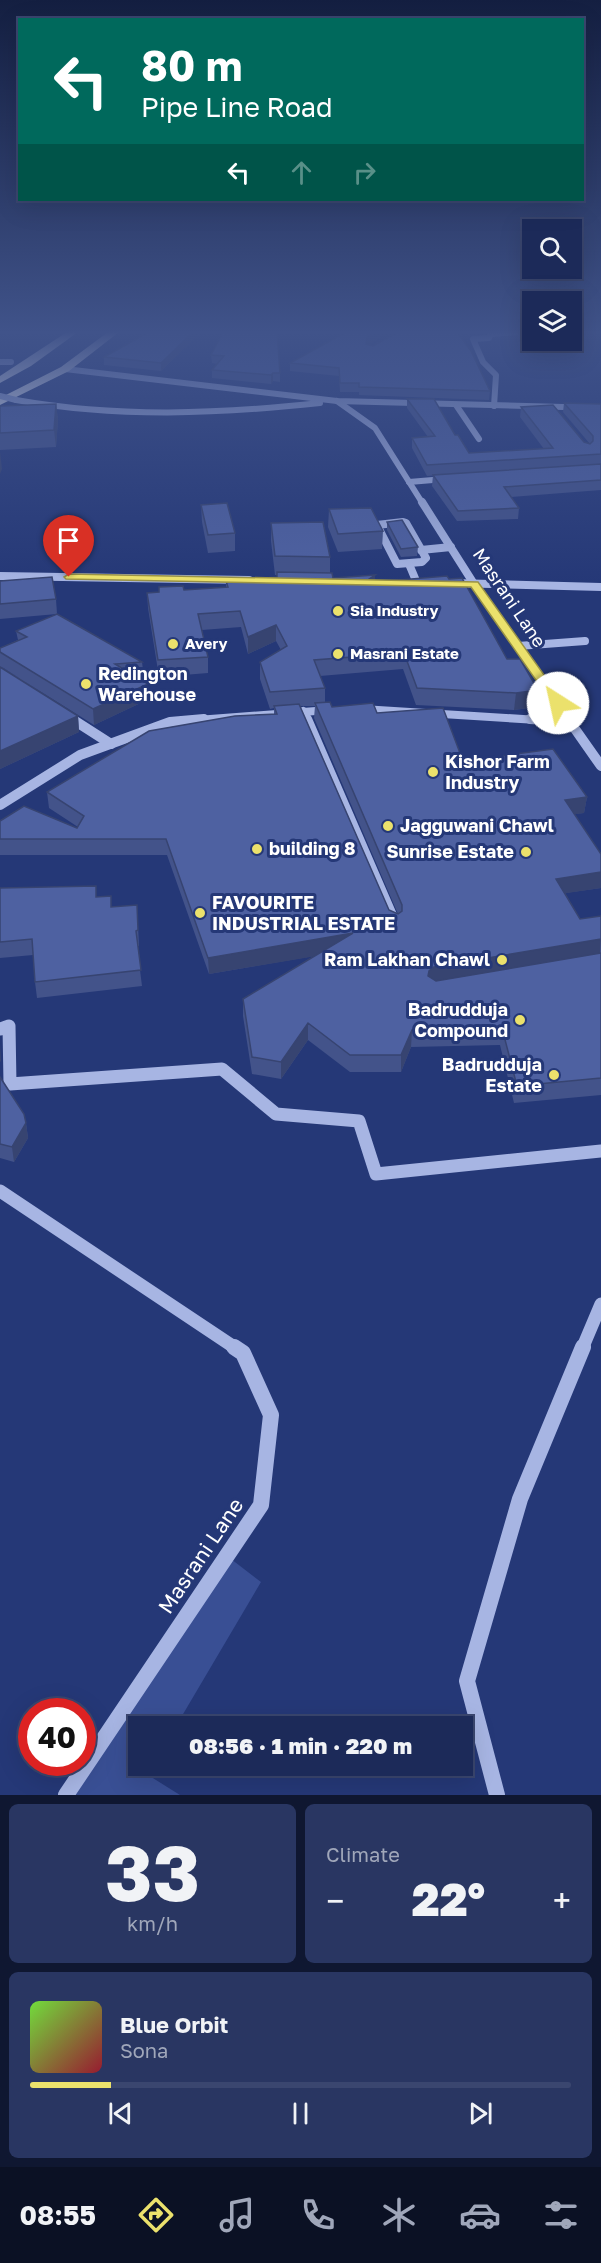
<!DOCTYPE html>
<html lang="en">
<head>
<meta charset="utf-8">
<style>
	body { margin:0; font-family:"Golos Text",sans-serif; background:#293662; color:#f1f3f6; height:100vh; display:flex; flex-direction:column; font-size:22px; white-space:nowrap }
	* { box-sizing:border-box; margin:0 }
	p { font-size:20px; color:#a0a7ba }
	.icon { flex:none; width:33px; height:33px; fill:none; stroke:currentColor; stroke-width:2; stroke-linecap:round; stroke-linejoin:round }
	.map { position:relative; height:1795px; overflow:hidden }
	.drawer { display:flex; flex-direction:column; gap:9px; padding:9px; background:#0f1731; flex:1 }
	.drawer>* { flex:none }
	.guide { position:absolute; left:18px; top:18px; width:566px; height:183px; border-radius:0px; box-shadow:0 6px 24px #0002,0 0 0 2px #3a466f; background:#00695c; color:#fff; overflow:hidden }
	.fabs { position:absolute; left:522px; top:219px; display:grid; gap:12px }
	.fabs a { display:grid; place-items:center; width:60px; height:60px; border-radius:0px; background:#1c2a59; box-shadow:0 6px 24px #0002,0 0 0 2px #3a466f; font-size:30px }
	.speed { position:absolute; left:18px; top:1698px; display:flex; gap:12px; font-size:30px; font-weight:700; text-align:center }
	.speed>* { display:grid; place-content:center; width:78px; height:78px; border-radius:50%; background:#1c2a59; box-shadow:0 6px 24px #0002,0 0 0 2px #3a466f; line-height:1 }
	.speed .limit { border:9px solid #d22; background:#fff; color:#111 }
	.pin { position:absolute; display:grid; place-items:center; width:51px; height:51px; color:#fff; margin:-62px -26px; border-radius:50% 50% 50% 0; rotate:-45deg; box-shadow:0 0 6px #0007 }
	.pin .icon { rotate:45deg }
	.me { position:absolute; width:66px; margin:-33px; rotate:325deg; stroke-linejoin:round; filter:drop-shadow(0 0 4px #0008) }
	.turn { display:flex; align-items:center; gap:21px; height:126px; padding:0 24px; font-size:27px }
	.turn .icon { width:78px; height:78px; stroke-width:2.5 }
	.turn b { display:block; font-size:42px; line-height:51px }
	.lanes { display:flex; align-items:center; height:57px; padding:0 24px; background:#0003; justify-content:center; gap:30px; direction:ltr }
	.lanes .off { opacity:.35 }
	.big { font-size:45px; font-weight:800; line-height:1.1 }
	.drawer .tile { flex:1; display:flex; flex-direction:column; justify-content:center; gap:9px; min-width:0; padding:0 21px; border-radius:9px; background:#293662 }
	.drawer .dial { align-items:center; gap:0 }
	.dial b { font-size:78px; line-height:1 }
	.song { display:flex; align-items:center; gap:18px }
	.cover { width:72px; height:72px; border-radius:9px; background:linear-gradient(135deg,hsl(100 70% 55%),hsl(350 70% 35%)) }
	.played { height:6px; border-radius:3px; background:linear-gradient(90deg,#ebe16c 15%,#3a466f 15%) }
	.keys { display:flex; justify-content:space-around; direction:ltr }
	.heat { display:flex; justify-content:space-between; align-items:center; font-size:33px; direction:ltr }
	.drawer .tiles { flex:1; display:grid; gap:9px; grid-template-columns:1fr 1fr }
	.tile:last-child { grid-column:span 2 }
	.trip { position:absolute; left:128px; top:1716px; width:345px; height:60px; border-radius:0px; background:#1c2a59; box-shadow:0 6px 24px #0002,0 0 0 2px #3a466f; font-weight:800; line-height:60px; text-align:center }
	.menu { display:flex; height:96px; justify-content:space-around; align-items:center; background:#0b1124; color:#a0a7ba }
	.menu .icon { width:42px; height:42px }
	.menu .on { color:#ebe16c }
	.menu b { font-size:27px; color:#f1f3f6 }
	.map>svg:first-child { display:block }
	.green { fill:#394f94 }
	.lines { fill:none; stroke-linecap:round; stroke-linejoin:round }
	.minor-far4 { stroke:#a7b5e3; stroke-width:6 }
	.minor-far3 { stroke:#a7b5e3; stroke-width:8 }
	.minor-far2 { stroke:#a7b5e3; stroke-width:10 }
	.minor-far1 { stroke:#a7b5e3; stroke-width:13 }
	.minor { stroke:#a7b5e3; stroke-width:16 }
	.highway { fill:#fff; fill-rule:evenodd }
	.minor-bridge { stroke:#a7b5e3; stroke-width:6 }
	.wall { fill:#43538a; fill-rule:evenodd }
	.shaded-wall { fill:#374471 }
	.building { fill:#4e61a1; stroke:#374471; stroke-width:1.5 }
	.route { fill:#ebe16c; stroke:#999246; stroke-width:1.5 }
	.poi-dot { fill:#ebe16c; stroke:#253877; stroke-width:2 }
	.labels { text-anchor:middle; stroke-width:6; stroke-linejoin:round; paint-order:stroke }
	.far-poi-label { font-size:15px; font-weight:bold; fill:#fff; stroke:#253877; text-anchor:start }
	.street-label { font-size:18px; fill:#fff; stroke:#253877 }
	.poi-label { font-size:18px; font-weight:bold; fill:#fff; stroke:#253877; text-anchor:start }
	.near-street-label { font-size:21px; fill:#fff; stroke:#253877 }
</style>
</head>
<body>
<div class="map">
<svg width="601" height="1795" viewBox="0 0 601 1795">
	<rect width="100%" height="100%" fill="#253877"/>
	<!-- green -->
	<polygon class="green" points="231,1559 261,1582 176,1726 138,1726 138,1766 153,1766 148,1775 180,1795 67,1795"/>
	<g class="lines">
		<!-- minor-far4 -->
		<g class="minor-far4">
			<polyline points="0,362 11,362"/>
			<polyline points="65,369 337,401 601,408"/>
			<path d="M16,400C118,418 218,414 320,403"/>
			<polyline points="337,401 375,428 423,504"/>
			<polyline points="456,405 479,439"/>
			<polyline points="494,406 496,375 483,362 473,339 489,338 491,334 516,332"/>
			<polyline points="409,482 445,479"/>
		</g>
		<!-- minor-far3 -->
		<g class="minor-far3">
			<polyline points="422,502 474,584 570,721"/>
			<polygon points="403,522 406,523 426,558 422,562 397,564 377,525"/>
			<polyline points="421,550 451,547"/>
			<polyline points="409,564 417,583"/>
			<polyline points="0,576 249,580"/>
			<polyline points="453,583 601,587"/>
			<polyline points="518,646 585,641"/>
			<polyline points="362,709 554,721"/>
			<polyline points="303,711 307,721"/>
			<polyline points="68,717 74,721"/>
			<polyline points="184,721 329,710"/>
		</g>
		<!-- minor-far2 -->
		<g class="minor-far2">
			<polyline points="72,719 111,744"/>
			<polyline points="307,719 395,922"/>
			<polyline points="530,719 572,722"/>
			<polyline points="568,719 601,766"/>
			<polyline points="0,805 80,755 170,722 204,719"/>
		</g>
		<!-- minor-far1 -->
		<g class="minor-far1">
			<polyline points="0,1029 9,1026 10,1084 222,1069 276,1114 359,1121 376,1174 601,1151"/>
			<polyline points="0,1191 237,1349"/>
			<polyline points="582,1349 601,1304"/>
		</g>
		<!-- minor -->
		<g class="minor">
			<polyline points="66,1795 261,1505 271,1415 243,1353 234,1347"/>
			<polyline points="497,1795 467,1681 520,1499 583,1347"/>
		</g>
		<!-- highway -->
		<g class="highway">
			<polygon points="67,332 78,332 31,366 0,383 0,376"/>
			<polygon points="108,332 119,332 69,371 0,405 0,398 61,367"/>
		</g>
		<!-- minor-bridge -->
		<polyline class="minor-bridge" points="0,396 16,400"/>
	</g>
	<!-- wall -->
	<g class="wall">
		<polygon points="201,332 161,371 104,365 104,357"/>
		<polygon points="223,332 280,373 280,382 273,381 271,384 212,378 212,370 217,364 212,363 211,355"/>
		<polygon points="391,332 368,344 490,391 489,400 359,395 359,392 340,392 339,376 290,371 290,363"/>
		<polygon points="407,399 455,435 469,453 544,449 520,417 521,407 584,442 590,444 563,412 564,403 601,404 601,464 427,476 412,448 412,438 428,437 407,408"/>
		<polygon points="56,404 58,420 56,447 0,450 0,406"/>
		<polygon points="601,464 601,490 511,497 519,508 518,519 457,521 432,486 433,475"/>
		<polygon points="201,505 235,533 235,551 208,553 202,522"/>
		<polygon points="329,509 383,531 382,549 338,552 328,527"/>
		<polygon points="387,522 418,547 417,556 401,557 387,530"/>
		<path d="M271,523L330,557V573L333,578L375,575V582L507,659L536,707L514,710L416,705L403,669L320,676L325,688V702L332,707L377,713L463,761L587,797L584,813L574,814L601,872V888L565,893L580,919L601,916V1095L514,1103L500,1045L411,1047L401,1072H350L308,1040L281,1079L252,1074L243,1016V999L314,956L209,974L167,855H0V821L77,828L78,827L49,808L47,792L274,715V708L270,709L260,679V662L281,650L276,641L248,654L241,627L202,630L208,657V673L159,677L148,608L147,593L226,587V581L277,577V575H275L271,541ZM300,706H315L314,718L398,914L389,910Z"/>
		<polygon points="0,581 56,599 57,614 0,619"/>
		<polygon points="16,631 142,662 144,678 139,678 149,699 94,725 3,668 2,667 78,716 79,732 0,769 0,648 18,640"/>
		<polygon points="0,888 97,897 112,907 137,905 139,946 137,946 142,986 37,998 35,982 33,955 0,958"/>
		<polygon points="0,1077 26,1123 28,1138 14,1162 0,1158"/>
	</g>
	<!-- shaded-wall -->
	<g class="shaded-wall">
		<polygon points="193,332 201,332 161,371 161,363"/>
		<polygon points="376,332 391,332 367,345 366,344 367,337"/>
		<polygon points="273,373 273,381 271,384 271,375"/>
		<polygon points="56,404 58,420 56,447 54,430"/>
		<polygon points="0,452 2,469 0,474"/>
		<polygon points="375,575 375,590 363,583"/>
		<polygon points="276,625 276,641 248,654 248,637"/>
		<polygon points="148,684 149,699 94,725 93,709"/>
		<polygon points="538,690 536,707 514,710 516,693"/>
		<polygon points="78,716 79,732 0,769 0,751"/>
		<polygon points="587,797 584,813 562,816 565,800"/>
		<polygon points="601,872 601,888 554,895 556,879"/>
		<polygon points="353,933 352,950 209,974 208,958"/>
		<polygon points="601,939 600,955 428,988 429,971 434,967"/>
		<polygon points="308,1023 308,1040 281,1079 281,1062"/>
		<polygon points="412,1030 411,1047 401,1072 401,1055"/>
		<polygon points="0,1043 1,1061 0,1062"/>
		<polygon points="26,1123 28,1138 14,1162 12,1147"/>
	</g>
	<!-- building -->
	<g class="building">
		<polygon points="149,332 193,332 161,363 104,357"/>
		<polygon points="223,332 277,332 280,373 273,373 271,375 212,370 224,356 211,355"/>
		<polygon points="346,332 376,332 367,337 366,344 373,346 398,332 457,332 471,351 490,391 359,387 359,383 340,383 339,368 290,363"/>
		<polygon points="407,399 434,399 455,435 458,435 469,453 553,448 521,407 553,405 584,442 590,444 593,441 593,436 564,403 601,404 601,454 427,465 412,438 435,436"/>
		<polygon points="56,404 54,430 0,433 0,406"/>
		<polygon points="601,464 601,480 504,487 519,508 458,511 433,475"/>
		<polygon points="227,503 235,533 208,535 201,505"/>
		<polygon points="371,508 383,531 338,534 329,509"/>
		<polygon points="402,520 418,547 401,549 387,522"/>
		<polygon points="323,522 330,557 275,556 271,523"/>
		<polygon points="277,572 332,573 333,578 375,575 363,583 447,576 449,579 462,578 507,659 520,659 538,690 516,693 417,688 404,653 314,660 325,688 270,692 260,662 287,646 276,625 248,637 240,611 198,614 208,657 158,660 147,593 159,592 159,587 183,586 184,590 228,587 226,581 277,577"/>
		<polygon points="52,577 56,599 0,604 0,581"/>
		<polygon points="57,614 142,662 115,664 148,684 93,709 0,652 0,648 27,637 16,631"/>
		<polygon points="0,667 78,716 0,751"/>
		<polygon points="330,702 332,707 373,703 377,713 443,708 463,761 553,749 587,797 565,800 601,854 601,872 556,879 580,919 601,916 601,939 434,967 429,971 428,976 436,981 601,953 601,1078 517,1086 502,1028 412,1030 401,1055 350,1055 308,1023 281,1062 252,1057 243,999 353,933 208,958 166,839 0,839 0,821 24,806 77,828 84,816 47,792 149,731 235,716 277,714 274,706 299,704 389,910 398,914 402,911 402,905 315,703"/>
		<polygon points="96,886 96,897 111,896 111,907 137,905 138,930 136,931 141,970 35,982 32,939 0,942 0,888"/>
		<polygon points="0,1077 24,1114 26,1123 12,1147 0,1144"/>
	</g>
	<!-- sky -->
	<linearGradient id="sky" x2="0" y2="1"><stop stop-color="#141f41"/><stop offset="0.57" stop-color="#40538a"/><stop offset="1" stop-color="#40538a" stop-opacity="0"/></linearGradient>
	<rect width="601" height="583" fill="url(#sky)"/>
	<!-- route -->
	<polygon class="route" points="69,574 478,582 564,703 562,706 554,706 471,587 66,579 64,577"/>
	<!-- markers -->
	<g class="poi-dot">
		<circle cx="338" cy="611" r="6"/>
		<circle cx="173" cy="644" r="6"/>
		<circle cx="338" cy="654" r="6"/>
		<circle cx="86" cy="684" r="6"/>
		<circle cx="433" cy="772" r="6"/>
		<circle cx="388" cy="826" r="6"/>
		<circle cx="257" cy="849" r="6"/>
		<circle cx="526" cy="852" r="6"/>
		<circle cx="200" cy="913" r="6"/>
		<circle cx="502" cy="960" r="6"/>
		<circle cx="520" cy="1020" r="6"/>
		<circle cx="554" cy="1075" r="6"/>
	</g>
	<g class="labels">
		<!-- far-poi labels -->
		<g class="far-poi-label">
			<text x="350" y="616">Sia Industry</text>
			<text x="185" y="649">Avery</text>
			<text x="350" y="659">Masrani Estate</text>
		</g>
		<!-- street labels -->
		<g class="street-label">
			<text transform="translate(509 598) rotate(56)" y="6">Masrani Lane</text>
		</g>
		<!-- poi labels -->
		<g class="poi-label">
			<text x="98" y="680">Redington<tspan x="98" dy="21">Warehouse</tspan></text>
			<text x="445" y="768">Kishor Farm<tspan x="445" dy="21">Industry</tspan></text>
			<text x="400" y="832">Jagguwani Chawl</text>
			<text x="269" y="855">building 8</text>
			<text x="514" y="858" text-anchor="end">Sunrise Estate</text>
			<text x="212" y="909">FAVOURITE<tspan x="212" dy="21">INDUSTRIAL ESTATE</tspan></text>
			<text x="490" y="966" text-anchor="end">Ram Lakhan Chawl</text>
			<text x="508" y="1016" text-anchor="end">Badrudduja<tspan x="508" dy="21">Compound</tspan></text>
			<text x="542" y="1071" text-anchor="end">Badrudduja<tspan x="542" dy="21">Estate</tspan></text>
		</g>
		<!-- near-street labels -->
		<g class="near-street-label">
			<text transform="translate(201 1556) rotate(-56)" y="7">Masrani Lane</text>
		</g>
	</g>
</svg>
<div class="fabs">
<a><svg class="icon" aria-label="search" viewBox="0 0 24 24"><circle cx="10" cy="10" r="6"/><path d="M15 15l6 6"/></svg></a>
<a><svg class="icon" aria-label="layers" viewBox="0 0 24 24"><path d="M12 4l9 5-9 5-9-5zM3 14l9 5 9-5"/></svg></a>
</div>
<div class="speed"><div class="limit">40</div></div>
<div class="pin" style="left:69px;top:577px;background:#d93025"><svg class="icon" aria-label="arrive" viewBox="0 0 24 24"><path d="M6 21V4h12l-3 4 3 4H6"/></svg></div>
<svg class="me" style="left:558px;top:703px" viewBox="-20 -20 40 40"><circle r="19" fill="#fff"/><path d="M0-13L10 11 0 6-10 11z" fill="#ebe16c"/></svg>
<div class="trip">08:56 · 1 min · 220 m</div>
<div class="guide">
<div class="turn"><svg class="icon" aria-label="left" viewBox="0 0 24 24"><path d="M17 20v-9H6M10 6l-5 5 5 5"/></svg><div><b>80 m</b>Pipe Line Road</div></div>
<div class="lanes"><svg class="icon" aria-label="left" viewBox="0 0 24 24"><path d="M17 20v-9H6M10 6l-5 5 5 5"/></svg><svg class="icon off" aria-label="ahead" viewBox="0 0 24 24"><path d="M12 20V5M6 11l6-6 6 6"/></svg><svg class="icon off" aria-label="right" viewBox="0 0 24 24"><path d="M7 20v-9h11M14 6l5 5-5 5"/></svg></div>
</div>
</div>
<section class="drawer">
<div class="tiles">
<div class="tile dial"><b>33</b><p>km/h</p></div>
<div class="tile"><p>Climate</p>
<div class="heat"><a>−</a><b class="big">22°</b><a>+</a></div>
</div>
<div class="tile">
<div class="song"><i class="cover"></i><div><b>Blue Orbit</b><p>Sona</p></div></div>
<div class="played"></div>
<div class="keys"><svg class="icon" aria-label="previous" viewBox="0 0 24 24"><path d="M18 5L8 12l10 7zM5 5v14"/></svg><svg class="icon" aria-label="pause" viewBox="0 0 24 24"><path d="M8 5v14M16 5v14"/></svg><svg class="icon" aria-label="next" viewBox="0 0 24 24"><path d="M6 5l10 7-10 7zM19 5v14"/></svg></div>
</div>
</div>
</section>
<nav class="menu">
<b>08:55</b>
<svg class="icon on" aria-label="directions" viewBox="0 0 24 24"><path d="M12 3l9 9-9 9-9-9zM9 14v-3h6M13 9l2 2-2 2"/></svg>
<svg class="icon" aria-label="music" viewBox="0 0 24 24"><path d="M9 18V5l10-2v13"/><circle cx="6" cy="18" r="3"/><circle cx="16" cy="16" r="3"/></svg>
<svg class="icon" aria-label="phone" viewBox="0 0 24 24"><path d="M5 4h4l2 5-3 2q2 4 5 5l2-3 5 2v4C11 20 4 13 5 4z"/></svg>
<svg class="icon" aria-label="climate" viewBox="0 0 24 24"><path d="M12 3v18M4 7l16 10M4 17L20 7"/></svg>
<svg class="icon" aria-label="car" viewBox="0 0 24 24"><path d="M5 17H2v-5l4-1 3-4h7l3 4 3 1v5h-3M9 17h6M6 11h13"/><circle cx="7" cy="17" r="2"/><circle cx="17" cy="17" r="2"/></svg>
<svg class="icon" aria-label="filters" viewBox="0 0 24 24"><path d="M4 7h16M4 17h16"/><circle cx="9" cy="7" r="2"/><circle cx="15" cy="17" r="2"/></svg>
</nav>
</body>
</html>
